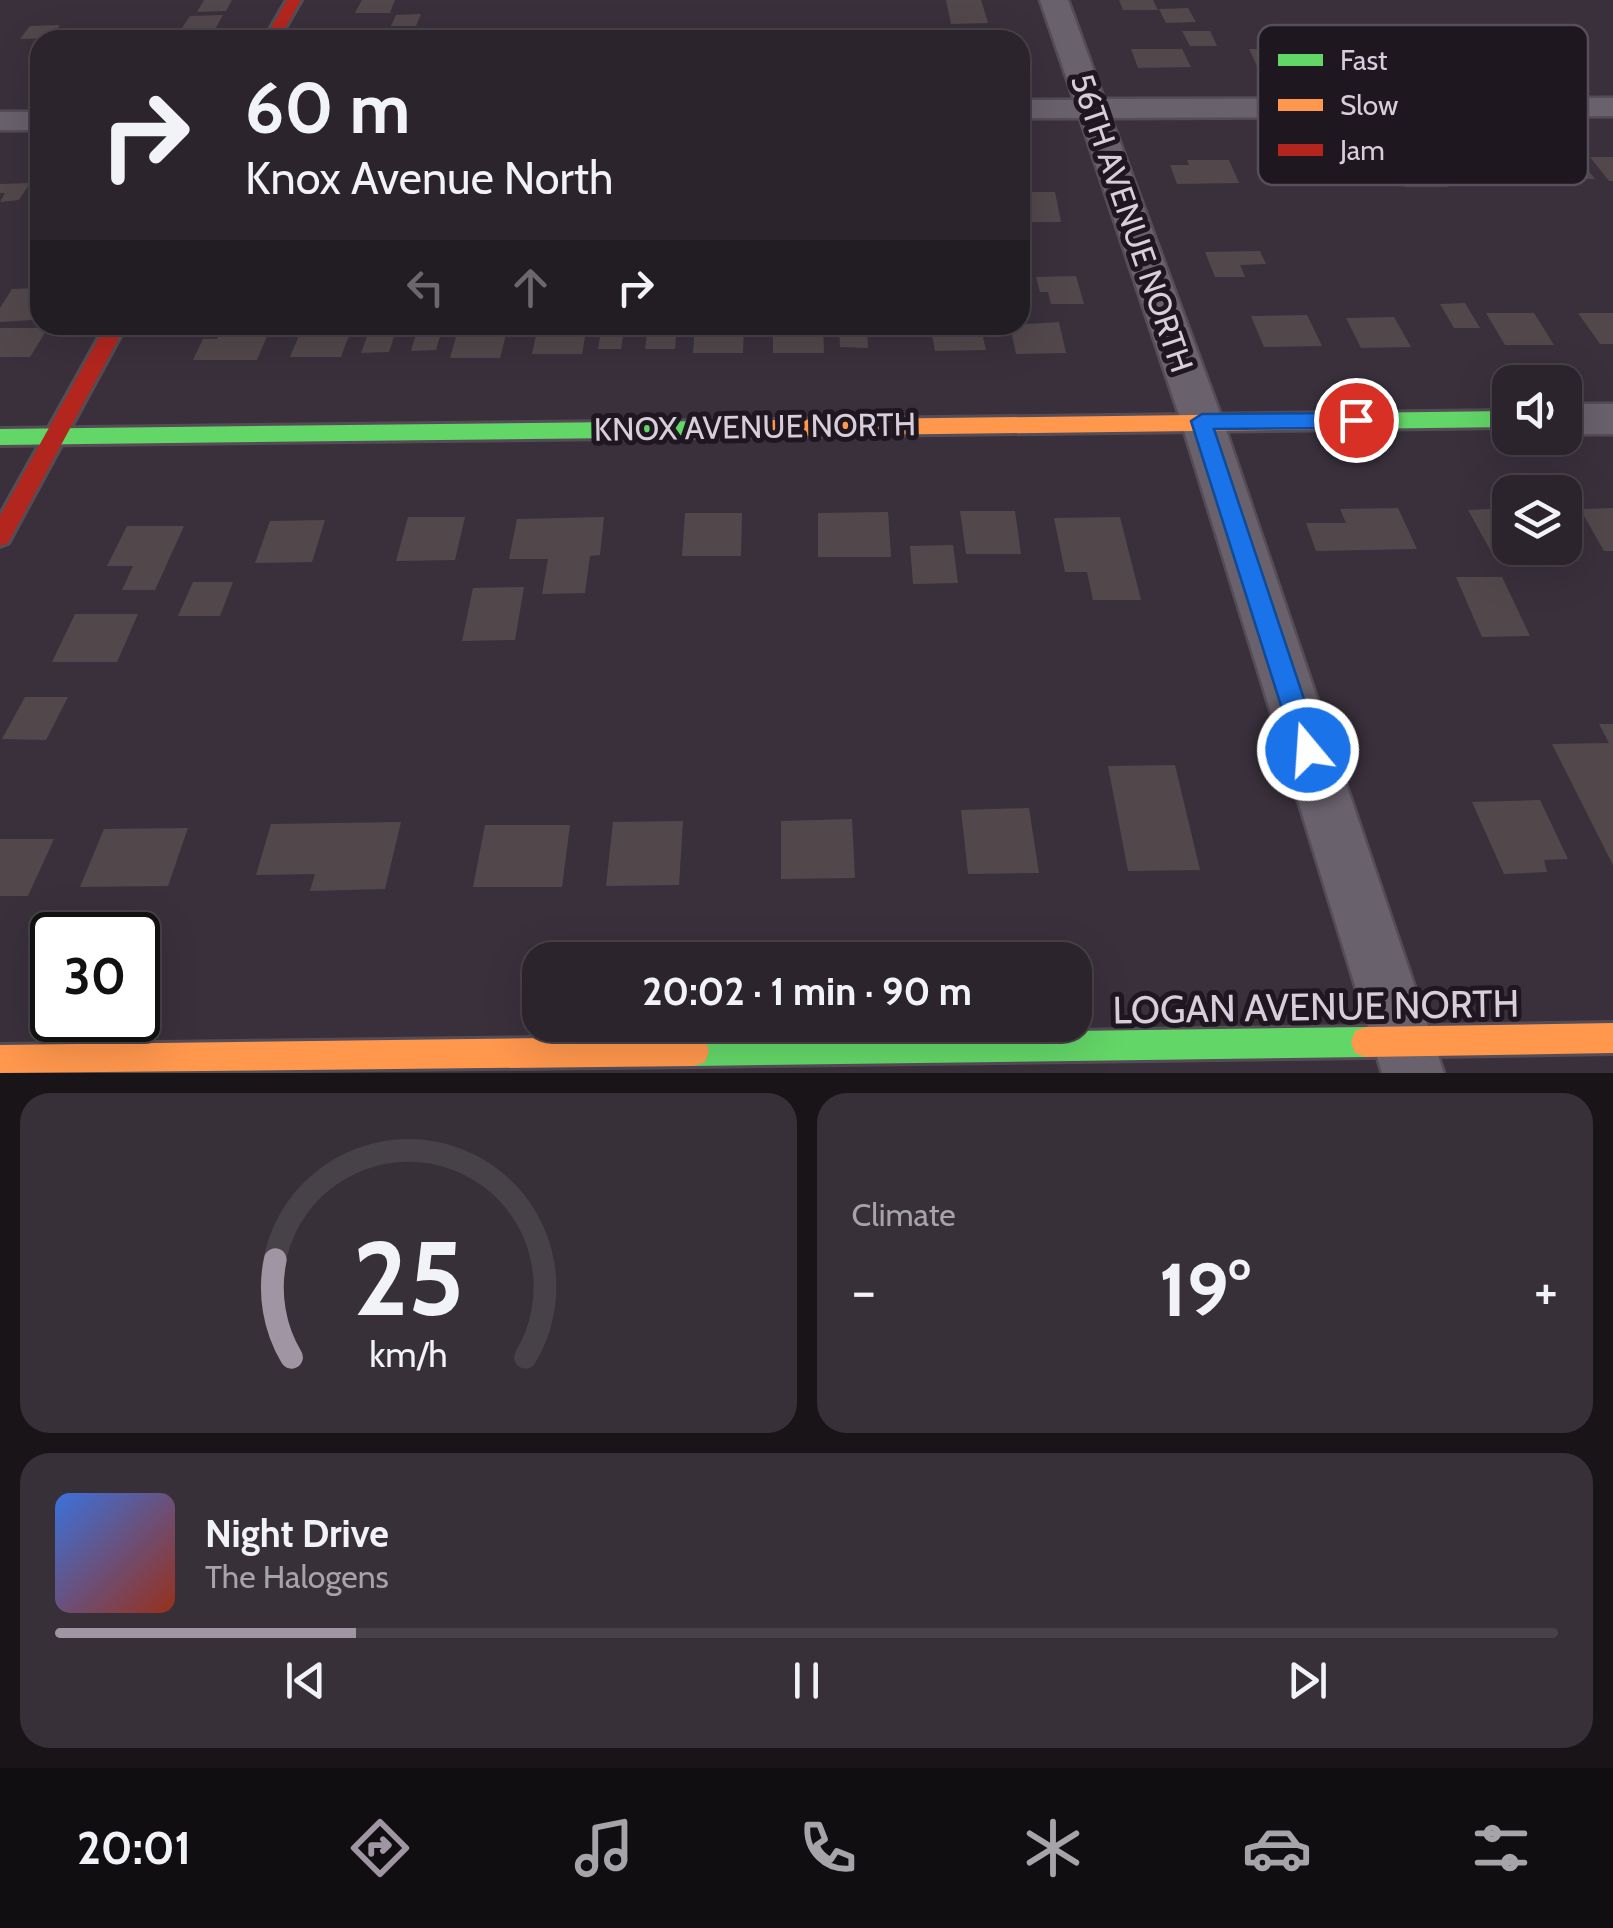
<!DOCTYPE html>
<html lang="en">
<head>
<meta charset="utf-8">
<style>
	body { margin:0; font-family:Cabin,sans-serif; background:#373038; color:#f1f3f6; height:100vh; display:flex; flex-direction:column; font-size:38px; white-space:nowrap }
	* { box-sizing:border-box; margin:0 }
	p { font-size:32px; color:#a6a4a9 }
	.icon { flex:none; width:55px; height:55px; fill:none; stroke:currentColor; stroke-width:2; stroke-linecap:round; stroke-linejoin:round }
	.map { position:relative; height:1073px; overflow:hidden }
	.drawer { display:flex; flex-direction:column; gap:20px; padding:20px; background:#181418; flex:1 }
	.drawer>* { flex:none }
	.top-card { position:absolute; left:30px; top:30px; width:1000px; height:305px; border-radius:30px; box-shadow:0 10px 40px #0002,0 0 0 2px #474148; background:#2b242c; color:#f1f3f6; overflow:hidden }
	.controls { position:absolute; left:1492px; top:365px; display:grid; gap:20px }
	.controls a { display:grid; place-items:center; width:90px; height:90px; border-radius:20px; background:#2b242c; box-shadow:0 10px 40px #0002,0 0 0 2px #474148; font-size:50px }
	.speed { position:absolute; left:30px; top:912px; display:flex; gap:20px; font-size:50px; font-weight:700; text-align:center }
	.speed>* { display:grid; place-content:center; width:130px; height:130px; border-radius:50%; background:#2b242c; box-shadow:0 10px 40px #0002,0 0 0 2px #474148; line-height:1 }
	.speed .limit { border:5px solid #111; border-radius:15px; background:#fff; color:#111 }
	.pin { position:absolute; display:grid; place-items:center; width:85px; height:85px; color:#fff; margin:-42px; border:5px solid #fff; border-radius:50%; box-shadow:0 2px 10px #0007 }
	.me { position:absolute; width:110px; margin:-55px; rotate:342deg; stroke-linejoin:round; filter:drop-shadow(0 0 8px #0008) }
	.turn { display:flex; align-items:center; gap:35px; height:210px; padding:0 50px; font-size:45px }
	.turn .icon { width:130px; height:130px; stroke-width:2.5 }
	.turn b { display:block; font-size:70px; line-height:85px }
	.lanes { display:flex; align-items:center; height:95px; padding:0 50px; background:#0003; justify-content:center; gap:50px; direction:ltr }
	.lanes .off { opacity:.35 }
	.big { font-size:75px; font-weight:700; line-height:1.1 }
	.drawer .card { flex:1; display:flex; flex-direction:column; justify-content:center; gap:15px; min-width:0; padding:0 35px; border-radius:30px; background:#373038 }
	.drawer .dial { align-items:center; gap:0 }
	.dial svg { height:260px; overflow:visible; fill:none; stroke:#474148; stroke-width:7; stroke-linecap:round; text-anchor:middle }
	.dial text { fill:#f1f3f6; stroke:none }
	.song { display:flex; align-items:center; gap:30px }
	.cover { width:120px; height:120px; border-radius:15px; background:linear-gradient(135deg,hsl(220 70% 55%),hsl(10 70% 35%)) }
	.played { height:10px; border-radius:5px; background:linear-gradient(90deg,#a096a3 20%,#474148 20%) }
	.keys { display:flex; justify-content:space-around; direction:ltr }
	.heat { display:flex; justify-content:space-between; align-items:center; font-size:55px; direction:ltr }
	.drawer .tiles { flex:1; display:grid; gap:20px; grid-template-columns:1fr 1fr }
	.card:last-child { grid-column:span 2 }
	.trip { position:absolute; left:522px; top:942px; width:570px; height:100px; border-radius:30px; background:#2b242c; box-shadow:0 10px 40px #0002,0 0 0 2px #474148; font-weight:700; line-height:100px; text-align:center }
	.menu { display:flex; height:160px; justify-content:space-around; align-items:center; background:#110e12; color:#a6a4a9 }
	.menu .icon { width:70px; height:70px }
	.menu .active { color:#a096a3 }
	.menu b { font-size:45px; color:#f1f3f6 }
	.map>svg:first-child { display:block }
	.building { fill:#52484c }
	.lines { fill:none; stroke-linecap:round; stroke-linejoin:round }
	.street-casing { stroke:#554d56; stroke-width:5 }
	.fast-casing { stroke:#554d56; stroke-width:6 }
	.slow-casing { stroke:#554d56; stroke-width:6 }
	.jam-casing { stroke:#554d56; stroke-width:6 }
	.street { fill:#69616b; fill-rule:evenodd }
	.fast { fill:#63d668; fill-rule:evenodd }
	.slow { fill:#ff974d; fill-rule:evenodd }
	.jam { fill:#b3261e; fill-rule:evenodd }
	.route { fill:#1a73e8; stroke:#114b97; stroke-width:2.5 }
	.labels { text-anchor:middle; stroke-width:10; stroke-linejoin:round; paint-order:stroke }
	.street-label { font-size:32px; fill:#d8cddb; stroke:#1e1720 }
	.near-street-label { font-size:38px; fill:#d8cddb; stroke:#1e1720 }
	.key { fill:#1e1720; stroke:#564e58; stroke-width:2.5 }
	.key-label { font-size:28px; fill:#d8cddb }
</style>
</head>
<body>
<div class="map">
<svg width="1613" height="1073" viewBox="0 0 1613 1073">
	<rect width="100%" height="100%" fill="#39303b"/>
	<!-- building -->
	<g class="building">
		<polygon points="204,0 232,0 226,11 197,12"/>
		<polygon points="362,0 395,0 390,13 355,13"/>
		<polygon points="946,0 981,0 988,23 951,24"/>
		<polygon points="1119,0 1153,0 1158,10 1123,10"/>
		<polygon points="1188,8 1196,22 1166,23 1159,9"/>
		<polygon points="421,14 416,26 391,26 396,15"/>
		<polygon points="223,15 214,31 180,31 190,16"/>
		<polygon points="60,25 50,38 20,39 30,26"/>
		<polygon points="1182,31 1210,31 1217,46 1190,46"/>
		<polygon points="1131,49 1182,49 1191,67 1138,68"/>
		<polygon points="1249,49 1285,49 1295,68 1258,68"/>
		<polygon points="1590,157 1613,157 1613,181 1609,181"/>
		<polygon points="1554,158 1579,158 1595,179 1570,179"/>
		<polygon points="1187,160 1229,160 1239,183 1177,184 1170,165 1189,165"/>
		<polygon points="1389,160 1431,160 1448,187 1405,187"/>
		<polygon points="30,183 19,200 0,202 5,193 0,193 0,184"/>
		<polygon points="1021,192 1055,192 1061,222 1026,222"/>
		<polygon points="1260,251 1266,264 1240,265 1245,277 1215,277 1205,252"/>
		<polygon points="1076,276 1084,304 1051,304 1048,292 1040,292 1036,277"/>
		<polygon points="40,288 40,308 33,320 0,322 0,308 12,289"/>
		<polygon points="1465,303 1480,328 1454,328 1440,304"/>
		<polygon points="1486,313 1534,313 1554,345 1505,345"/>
		<polygon points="1578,313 1613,313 1613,344 1600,344"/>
		<polygon points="1307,315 1322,346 1264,347 1251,316"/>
		<polygon points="1394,317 1411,347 1361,348 1346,318"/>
		<polygon points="1059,322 1066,353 1016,354 1010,325"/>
		<polygon points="353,325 341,357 290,357 302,328"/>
		<polygon points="538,325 587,325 582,354 532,354"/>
		<polygon points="602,325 625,325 621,349 598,349"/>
		<polygon points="648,325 677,325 675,349 645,349"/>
		<polygon points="695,325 744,325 743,353 693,353"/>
		<polygon points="773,325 823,325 824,353 773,353"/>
		<polygon points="839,325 867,325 868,348 840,347"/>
		<polygon points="930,325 980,325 986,350 935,351"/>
		<polygon points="443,326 436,350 411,351 418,327"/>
		<polygon points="459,326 508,326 500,358 450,358"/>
		<polygon points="223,327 271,327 257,360 193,360 203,339 217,339"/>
		<polygon points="0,328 48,328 30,357 0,357"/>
		<polygon points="370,328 397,328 389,352 361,353"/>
		<polygon points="1398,508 1417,549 1316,551 1306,523 1346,523 1340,509"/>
		<polygon points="1510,508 1510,548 1549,548 1552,552 1493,555 1468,510"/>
		<polygon points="1613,508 1613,551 1604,551 1580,509"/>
		<polygon points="960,511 1015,511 1021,554 966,554"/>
		<polygon points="888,512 891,557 818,557 818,513"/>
		<polygon points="685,513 742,513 741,556 682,556"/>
		<polygon points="408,517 465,517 455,560 396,561"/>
		<polygon points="604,517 600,555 590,556 585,593 542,594 548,559 509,559 517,519"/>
		<polygon points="1120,517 1141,600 1093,600 1087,572 1065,572 1054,518"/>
		<polygon points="325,520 312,562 255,563 270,521"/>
		<polygon points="127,526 184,526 155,590 122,590 133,566 107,566"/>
		<polygon points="953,545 958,583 913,584 910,546"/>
		<polygon points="1456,577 1502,577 1530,636 1482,637"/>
		<polygon points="193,582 233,582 220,616 178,616"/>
		<polygon points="524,587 515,640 462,641 473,588"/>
		<polygon points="75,614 138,614 117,662 52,662"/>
		<polygon points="25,697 68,697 46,740 2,739"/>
		<polygon points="1599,724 1613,724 1613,865 1552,744 1609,743"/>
		<polygon points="1175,765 1200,870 1128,871 1108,766"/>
		<polygon points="1540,800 1568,859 1544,860 1547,872 1504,874 1472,802"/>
		<polygon points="1029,808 1039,873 968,874 961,810"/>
		<polygon points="852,819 855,878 781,879 781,821"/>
		<polygon points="683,821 679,885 606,886 613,822"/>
		<polygon points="401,822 385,889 310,891 315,874 256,875 271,824"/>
		<polygon points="485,825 570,825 562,887 473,887"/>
		<polygon points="188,828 168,886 80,887 104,829"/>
		<polygon points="0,839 54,839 28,896 0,896"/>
	</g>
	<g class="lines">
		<defs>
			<g id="street">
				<polygon points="1040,0 1068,0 1104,99 1613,98 1613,116 1111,118 1223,421 1444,1073 1382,1073 1181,421 1080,118 1020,118 1020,100 1074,100"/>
				<rect x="0" y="112" width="40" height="18"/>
				<rect x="1565" y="404" width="48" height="30"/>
			</g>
			<g id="fast">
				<polygon points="1510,411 1510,427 1350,429 1340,421 1350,413"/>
				<polygon points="706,421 716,429 706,437 0,445 0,429"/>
				<polygon points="1366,1027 1377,1031 1381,1042 1377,1053 1366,1057 694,1066 683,1062 679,1051 683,1040 694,1036"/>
			</g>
			<g id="slow">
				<polygon points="1350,413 1360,421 1350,429 706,437 696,429 706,421"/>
				<polygon points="1613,1023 1613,1053 1366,1057 1355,1053 1351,1042 1355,1031 1366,1027"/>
				<polygon points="694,1036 705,1040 709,1051 705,1062 694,1066 0,1073 0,1045"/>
			</g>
			<g id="jam">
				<polygon points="287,0 301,0 278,40 264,40"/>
				<polygon points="106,325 126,325 8,543 0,546 0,516"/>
			</g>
		</defs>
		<!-- street casing -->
		<use href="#street" class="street-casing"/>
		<!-- fast casing -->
		<use href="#fast" class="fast-casing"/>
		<!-- slow casing -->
		<use href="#slow" class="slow-casing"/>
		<!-- jam casing -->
		<use href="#jam" class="jam-casing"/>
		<!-- street -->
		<use href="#street" class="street"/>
		<!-- fast -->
		<use href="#fast" class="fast"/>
		<!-- slow -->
		<use href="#slow" class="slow"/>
		<!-- jam -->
		<use href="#jam" class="jam"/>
	</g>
	<!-- route -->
	<polygon class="route" points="1356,413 1366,420 1356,428 1214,429 1321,750 1317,758 1308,762 1298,758 1295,750 1191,421 1202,414"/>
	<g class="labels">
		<!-- street labels -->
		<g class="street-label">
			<text transform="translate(1132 223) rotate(71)" y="11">56TH AVENUE NORTH</text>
			<text transform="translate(755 427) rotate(-1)" y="11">KNOX AVENUE NORTH</text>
		</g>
		<!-- near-street labels -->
		<g class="near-street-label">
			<text transform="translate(1316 1007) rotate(-1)" y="13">LOGAN AVENUE NORTH</text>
		</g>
	</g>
	<!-- legend -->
	<rect x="1258" y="25" width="330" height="160" rx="15" class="key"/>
	<rect x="1278" y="54" width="45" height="12" fill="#63d668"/>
	<rect x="1278" y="99" width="45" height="12" fill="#ff974d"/>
	<rect x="1278" y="144" width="45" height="12" fill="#b3261e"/>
	<g class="key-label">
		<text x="1340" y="70">Fast</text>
		<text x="1340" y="115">Slow</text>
		<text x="1340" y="160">Jam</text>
	</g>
</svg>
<div class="controls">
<a><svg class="icon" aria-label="sound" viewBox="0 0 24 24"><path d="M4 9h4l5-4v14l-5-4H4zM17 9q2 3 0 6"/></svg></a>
<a><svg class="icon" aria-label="layers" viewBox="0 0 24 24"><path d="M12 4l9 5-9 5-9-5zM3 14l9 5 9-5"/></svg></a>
</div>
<div class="speed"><div class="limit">30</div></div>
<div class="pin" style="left:1356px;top:420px;background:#d93025"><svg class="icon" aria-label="arrive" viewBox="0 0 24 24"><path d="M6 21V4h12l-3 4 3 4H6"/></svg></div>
<svg class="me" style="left:1308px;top:750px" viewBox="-20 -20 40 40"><circle r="17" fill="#1a73e8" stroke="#fff" stroke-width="3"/><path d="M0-11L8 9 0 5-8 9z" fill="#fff"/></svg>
<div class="trip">20:02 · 1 min · 90 m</div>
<div class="top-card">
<div class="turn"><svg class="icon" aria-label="right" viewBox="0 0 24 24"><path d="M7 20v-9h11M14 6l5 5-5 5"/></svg><div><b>60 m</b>Knox Avenue North</div></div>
<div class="lanes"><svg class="icon off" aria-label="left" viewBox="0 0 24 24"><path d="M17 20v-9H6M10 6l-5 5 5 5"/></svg><svg class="icon off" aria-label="ahead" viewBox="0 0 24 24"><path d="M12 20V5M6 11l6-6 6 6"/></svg><svg class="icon" aria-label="right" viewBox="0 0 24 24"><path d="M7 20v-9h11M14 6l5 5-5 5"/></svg></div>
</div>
</div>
<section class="drawer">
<div class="tiles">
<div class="card dial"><svg viewBox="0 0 100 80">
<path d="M14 69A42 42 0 1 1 86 69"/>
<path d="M14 69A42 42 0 0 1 9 39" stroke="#a096a3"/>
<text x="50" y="56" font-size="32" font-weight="700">25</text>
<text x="50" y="72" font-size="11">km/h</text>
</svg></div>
<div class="card"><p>Climate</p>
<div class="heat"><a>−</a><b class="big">19°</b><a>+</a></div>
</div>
<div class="card">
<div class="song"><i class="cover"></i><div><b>Night Drive</b><p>The Halogens</p></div></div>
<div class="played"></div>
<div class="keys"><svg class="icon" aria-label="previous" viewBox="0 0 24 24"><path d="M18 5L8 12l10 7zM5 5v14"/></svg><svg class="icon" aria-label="pause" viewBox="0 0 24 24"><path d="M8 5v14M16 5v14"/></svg><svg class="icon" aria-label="next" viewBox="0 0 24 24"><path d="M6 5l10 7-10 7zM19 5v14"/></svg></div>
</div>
</div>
</section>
<nav class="menu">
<b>20:01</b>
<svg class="icon active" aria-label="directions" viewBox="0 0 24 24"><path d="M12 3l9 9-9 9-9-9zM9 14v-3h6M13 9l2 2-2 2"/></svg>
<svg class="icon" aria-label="music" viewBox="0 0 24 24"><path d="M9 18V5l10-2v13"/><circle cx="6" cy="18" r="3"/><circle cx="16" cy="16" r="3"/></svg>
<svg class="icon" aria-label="phone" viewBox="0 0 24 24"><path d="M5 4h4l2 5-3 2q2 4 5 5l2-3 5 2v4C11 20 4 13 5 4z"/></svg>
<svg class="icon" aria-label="climate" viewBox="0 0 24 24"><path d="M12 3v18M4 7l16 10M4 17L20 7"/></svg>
<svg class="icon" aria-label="car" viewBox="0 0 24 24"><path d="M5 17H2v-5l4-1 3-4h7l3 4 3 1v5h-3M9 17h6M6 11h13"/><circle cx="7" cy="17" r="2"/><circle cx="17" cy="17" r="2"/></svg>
<svg class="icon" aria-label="filters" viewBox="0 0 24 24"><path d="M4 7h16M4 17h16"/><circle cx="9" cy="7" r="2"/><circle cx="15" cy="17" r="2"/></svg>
</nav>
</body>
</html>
